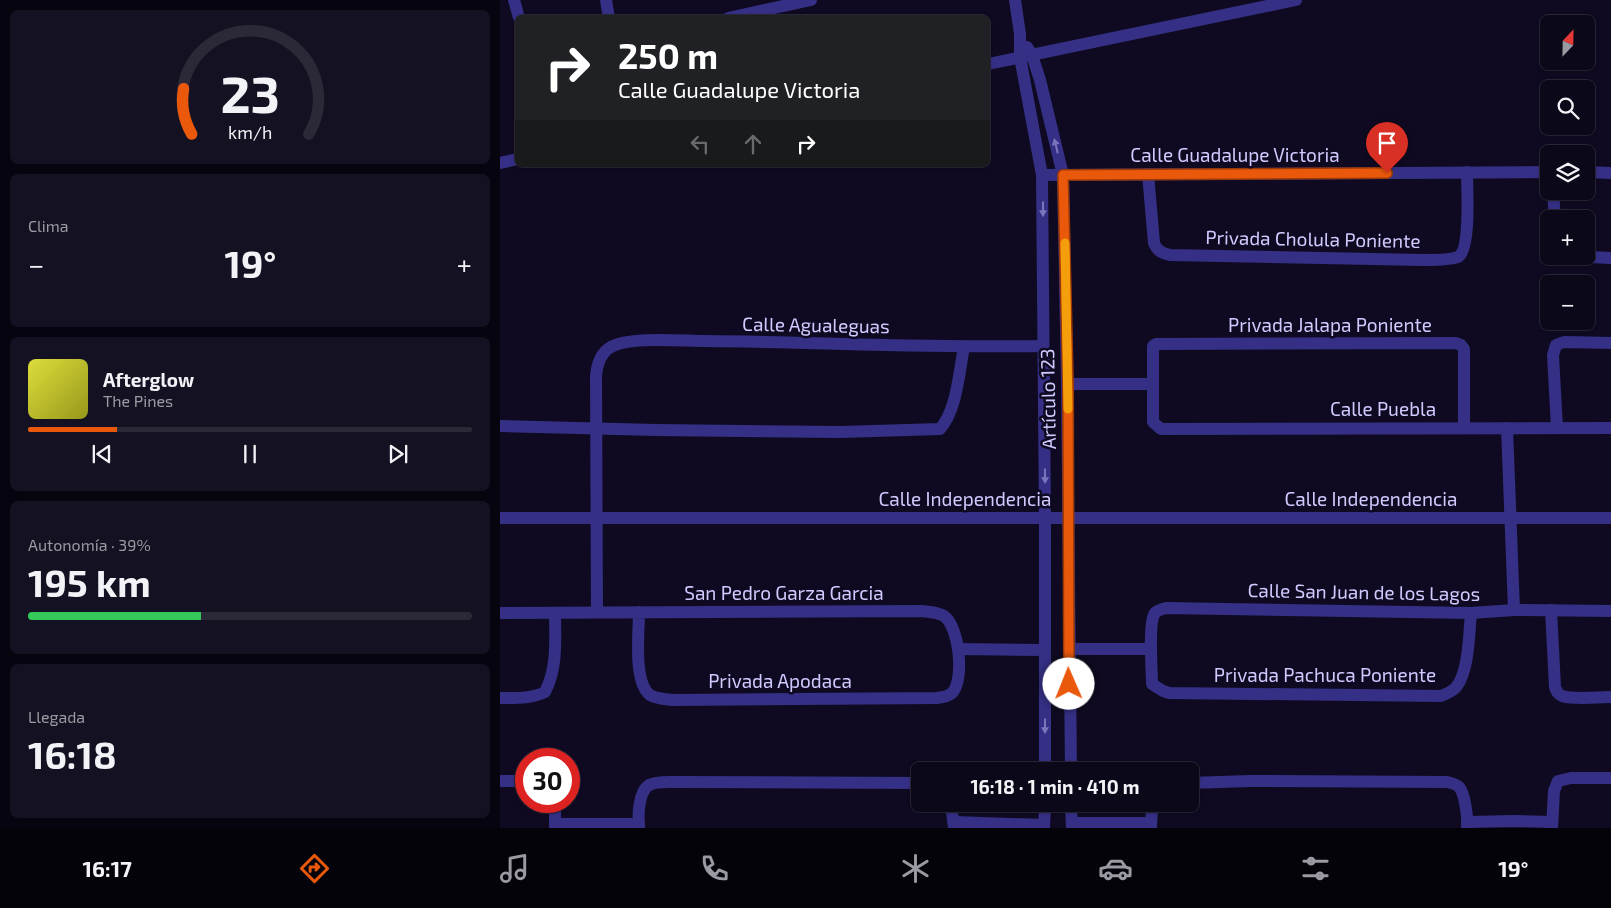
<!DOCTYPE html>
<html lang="es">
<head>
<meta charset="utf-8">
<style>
	body { margin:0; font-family:"Exo 2",sans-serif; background:#141122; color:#f1f3f6; height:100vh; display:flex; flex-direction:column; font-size:19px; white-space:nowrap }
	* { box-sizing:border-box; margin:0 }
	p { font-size:16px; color:#9a9aa2 }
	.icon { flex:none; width:28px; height:28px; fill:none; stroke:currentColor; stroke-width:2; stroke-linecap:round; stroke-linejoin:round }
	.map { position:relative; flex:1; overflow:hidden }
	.panel { display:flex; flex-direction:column; gap:10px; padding:10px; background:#06040e; width:500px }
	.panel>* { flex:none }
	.guide { position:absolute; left:15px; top:15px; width:475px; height:152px; border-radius:8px; box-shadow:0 1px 4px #0004,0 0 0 1px #2b2938; background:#202124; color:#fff; overflow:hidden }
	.needle { width:32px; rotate:22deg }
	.buttons { position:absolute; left:1040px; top:15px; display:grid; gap:10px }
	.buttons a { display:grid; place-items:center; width:55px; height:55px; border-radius:8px; background:#0b0819; box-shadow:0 1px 4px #0004,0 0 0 1px #2b2938; font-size:25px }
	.speed { position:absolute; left:15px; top:748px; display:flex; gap:10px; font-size:25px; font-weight:700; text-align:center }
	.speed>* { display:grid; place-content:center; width:65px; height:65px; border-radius:50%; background:#0b0819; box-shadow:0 1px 4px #0004,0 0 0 1px #2b2938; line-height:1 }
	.speed .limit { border:8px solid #d22; background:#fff; color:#111 }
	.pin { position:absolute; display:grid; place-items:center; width:42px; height:42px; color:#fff; margin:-51px -21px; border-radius:50% 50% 50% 0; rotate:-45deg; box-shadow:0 0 5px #0007 }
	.pin .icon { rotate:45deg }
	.me { position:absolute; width:55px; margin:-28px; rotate:359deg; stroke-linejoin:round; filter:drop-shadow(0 0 4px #0008) }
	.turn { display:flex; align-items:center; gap:18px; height:105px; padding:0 20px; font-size:22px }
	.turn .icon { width:65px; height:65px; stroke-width:2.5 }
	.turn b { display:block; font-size:35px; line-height:42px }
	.lanes { display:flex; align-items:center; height:48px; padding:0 20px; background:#0003; justify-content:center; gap:25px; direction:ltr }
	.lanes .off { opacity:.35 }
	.big { font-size:38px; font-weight:700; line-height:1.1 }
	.panel .tile { flex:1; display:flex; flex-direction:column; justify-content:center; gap:8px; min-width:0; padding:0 18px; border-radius:8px; background:#141122 }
	.panel .dial { align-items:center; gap:0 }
	.dial svg { height:130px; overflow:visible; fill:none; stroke:#2b2938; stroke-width:7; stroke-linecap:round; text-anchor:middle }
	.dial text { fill:#f1f3f6; stroke:none }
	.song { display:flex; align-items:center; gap:15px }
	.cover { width:60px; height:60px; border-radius:8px; background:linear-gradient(135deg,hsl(60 70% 55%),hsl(60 70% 35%)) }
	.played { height:5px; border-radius:2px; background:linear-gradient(90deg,#ea580c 20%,#2b2938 20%) }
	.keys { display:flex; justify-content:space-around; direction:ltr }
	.heat { display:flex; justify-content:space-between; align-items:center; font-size:28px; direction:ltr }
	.charge { height:8px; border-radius:4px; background:linear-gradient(90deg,#34c759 39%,#2b2938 0) }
	.trip { position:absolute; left:411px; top:762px; width:288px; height:50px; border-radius:8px; background:#0b0819; box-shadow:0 1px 4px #0004,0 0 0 1px #2b2938; font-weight:700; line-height:50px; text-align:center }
	.tab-bar { display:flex; height:80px; justify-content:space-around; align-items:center; background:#04030a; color:#9a9aa2 }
	.tab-bar .icon { width:35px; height:35px }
	.tab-bar .active { color:#ea580c }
	.tab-bar b { font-size:22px; color:#f1f3f6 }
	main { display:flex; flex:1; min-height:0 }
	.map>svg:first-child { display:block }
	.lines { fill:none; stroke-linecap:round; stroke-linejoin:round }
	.minor { stroke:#353085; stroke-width:12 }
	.tertiary { stroke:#353085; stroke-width:12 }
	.oneway { fill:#7b75bc }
	.route-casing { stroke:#983908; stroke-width:12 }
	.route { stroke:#ea580c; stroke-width:9 }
	.slow { stroke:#f59e0b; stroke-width:9 }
	.labels { text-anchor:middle; stroke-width:5; stroke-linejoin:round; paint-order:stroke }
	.street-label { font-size:19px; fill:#d1caff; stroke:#0f0a21 }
</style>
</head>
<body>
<main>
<section class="panel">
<div class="tile dial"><svg viewBox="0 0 100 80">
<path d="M14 69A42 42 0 1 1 86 69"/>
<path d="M14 69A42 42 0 0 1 9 41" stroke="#ea580c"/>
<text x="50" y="56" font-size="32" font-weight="700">23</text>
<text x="50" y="72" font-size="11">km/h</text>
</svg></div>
<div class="tile"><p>Clima</p>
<div class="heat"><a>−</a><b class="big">19°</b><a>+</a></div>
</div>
<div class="tile">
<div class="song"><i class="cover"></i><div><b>Afterglow</b><p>The Pines</p></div></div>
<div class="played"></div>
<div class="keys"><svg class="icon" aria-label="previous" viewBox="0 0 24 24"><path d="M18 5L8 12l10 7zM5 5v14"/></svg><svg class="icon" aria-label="pause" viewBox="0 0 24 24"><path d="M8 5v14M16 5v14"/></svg><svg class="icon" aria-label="next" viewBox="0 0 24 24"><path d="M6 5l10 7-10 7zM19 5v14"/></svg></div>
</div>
<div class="tile"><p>Autonomía · 39%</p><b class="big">195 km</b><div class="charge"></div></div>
<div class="tile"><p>Llegada</p><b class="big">16:18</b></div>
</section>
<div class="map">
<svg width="1111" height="828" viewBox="0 0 1111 828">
	<rect width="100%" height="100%" fill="#0f0a21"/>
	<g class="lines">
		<!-- minor -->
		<g class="minor">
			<polyline points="14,0 19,18"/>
			<polyline points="106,0 109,18"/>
			<polyline points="515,0 520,34 520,57 542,175 545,517 545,771"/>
			<polyline points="228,18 311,0"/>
			<polyline points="527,47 532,55 540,80 563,175 567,384 571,771"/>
			<polyline points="1086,172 1111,173"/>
			<path d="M648,174L654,243C657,251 662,253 670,255L923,260C932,260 951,260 958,257C971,250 967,188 967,172"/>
			<polyline points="542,175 1049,172"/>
			<polyline points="1053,191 1055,219"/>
			<polyline points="1069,256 1111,258"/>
			<polyline points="567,384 652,384"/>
			<path d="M0,426L156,430L340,432L440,429C457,410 459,372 464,347"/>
			<polyline points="964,427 964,349 961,345 956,343 656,344 653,346 653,422 661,429 1111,428"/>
			<polyline points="1007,428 1014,610"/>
			<polyline points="1057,428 1053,355 1056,345 1064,342 1111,343"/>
			<path d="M1051,610L1055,687C1056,691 1058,694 1062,696C1074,700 1098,697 1111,697"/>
			<path d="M97,612L96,376C97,365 100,353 111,347C130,336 182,341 205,341C318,342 431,348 543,346"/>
			<path d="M0,613L421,611C428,612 437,612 444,616C459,626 465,680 452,693C448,697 442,697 437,698L173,700C166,699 156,699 150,695C133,682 139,632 139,612"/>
			<path d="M971,613C969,633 969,670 957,686C954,691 946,694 941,696L669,693L663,691L652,684C652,671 648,622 655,613C658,610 662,609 666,608L971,613L1014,610L1111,611"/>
			<polyline points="458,649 545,650"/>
			<polyline points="569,649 651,649"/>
			<path d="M0,698C16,698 31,699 45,692C58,667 55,639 55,613"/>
			<polyline points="0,781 26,781"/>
			<path d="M690,783L749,781L947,782C951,783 956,784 959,787C965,793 968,819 967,828"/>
			<polyline points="55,801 55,828"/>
			<polyline points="451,804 454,828"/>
			<polyline points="571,804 572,828"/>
			<polyline points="454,822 544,825"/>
			<polyline points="967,822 1014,821 1052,822"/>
			<polyline points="572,823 651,823"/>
			<polyline points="55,824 139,824"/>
			<path d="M139,828C138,817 138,792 149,785C156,781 169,782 177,782L420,783"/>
			<polyline points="544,828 545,804"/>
			<polyline points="651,828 652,808 655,804"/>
			<polyline points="1052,828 1054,791 1058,781 1071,778 1111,778"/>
		</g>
		<!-- tertiary -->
		<g class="tertiary">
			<polyline points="488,64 796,0"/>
			<polyline points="0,163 18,159"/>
			<polyline points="0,518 1111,518"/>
		</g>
	</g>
	<!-- one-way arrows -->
	<defs><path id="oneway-solid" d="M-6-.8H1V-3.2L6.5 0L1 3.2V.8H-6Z" transform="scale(1.25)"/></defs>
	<g class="oneway">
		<use href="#oneway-solid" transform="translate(556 146) rotate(-104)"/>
		<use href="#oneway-solid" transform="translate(543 209) rotate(90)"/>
		<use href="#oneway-solid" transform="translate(545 476) rotate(89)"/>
		<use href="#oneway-solid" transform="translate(545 726) rotate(90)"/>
	</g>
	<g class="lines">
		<defs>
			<polyline id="route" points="569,684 568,384 563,175 887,173"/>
		</defs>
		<!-- route casing -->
		<use href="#route" class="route-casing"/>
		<!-- route -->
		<use href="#route" class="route"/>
		<!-- slow -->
		<polyline class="slow" points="565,243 568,409"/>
	</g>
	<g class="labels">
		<!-- street labels -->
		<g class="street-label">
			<text x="735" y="162">Calle Guadalupe Victoria</text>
			<text transform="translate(813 239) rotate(1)" y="7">Privada Cholula Poniente</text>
			<text transform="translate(316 325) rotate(1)" y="7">Calle Agualeguas</text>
			<text x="830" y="332">Privada Jalapa Poniente</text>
			<text transform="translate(548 399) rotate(-91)" y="7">Artículo 123</text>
			<text x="883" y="416">Calle Puebla</text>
			<text x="465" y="506">Calle Independencia</text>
			<text x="871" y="506">Calle Independencia</text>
			<text transform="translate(864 592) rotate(1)" y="7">Calle San Juan de los Lagos</text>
			<text x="284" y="600">San Pedro Garza Garcia</text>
			<text x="825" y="682">Privada Pachuca Poniente</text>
			<text x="280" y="688">Privada Apodaca</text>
		</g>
	</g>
</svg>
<div class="buttons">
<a><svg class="needle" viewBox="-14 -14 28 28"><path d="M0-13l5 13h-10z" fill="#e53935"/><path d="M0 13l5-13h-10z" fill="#9a9aa2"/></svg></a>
<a><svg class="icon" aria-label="search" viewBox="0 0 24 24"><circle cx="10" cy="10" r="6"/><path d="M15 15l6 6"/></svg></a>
<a><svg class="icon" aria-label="layers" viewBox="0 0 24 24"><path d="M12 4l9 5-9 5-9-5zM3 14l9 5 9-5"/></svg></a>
<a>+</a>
<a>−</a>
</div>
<div class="speed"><div class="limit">30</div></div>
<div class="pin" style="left:887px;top:173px;background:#d93025"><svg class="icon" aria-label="arrive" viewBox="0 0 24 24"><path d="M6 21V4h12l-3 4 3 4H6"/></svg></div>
<svg class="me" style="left:569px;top:684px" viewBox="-20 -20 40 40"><circle r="19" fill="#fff"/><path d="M0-13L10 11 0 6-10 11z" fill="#ea580c"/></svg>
<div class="trip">16:18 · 1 min · 410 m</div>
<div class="guide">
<div class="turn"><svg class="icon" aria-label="right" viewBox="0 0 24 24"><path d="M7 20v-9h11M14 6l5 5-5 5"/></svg><div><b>250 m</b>Calle Guadalupe Victoria</div></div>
<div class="lanes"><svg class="icon off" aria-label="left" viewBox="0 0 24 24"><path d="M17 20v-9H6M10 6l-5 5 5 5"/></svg><svg class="icon off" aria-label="ahead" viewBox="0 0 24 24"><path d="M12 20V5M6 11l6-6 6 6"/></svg><svg class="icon" aria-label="right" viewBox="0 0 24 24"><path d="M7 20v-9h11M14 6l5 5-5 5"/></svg></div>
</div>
</div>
</main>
<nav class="tab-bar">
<b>16:17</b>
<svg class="icon active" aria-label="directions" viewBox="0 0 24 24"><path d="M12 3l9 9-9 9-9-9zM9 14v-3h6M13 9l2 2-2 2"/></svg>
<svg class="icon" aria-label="music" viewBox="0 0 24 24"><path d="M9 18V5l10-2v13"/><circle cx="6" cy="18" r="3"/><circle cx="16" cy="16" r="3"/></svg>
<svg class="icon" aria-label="phone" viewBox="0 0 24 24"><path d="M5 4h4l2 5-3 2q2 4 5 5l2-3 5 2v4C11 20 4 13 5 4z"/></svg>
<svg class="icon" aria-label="climate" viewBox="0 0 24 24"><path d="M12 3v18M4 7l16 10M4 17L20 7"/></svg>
<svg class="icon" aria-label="car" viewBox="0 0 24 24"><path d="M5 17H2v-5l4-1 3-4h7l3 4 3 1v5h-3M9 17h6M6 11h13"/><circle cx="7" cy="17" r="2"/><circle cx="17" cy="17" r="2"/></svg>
<svg class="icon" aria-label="filters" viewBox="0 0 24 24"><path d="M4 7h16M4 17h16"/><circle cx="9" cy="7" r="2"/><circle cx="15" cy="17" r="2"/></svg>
<b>19°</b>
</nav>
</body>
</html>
